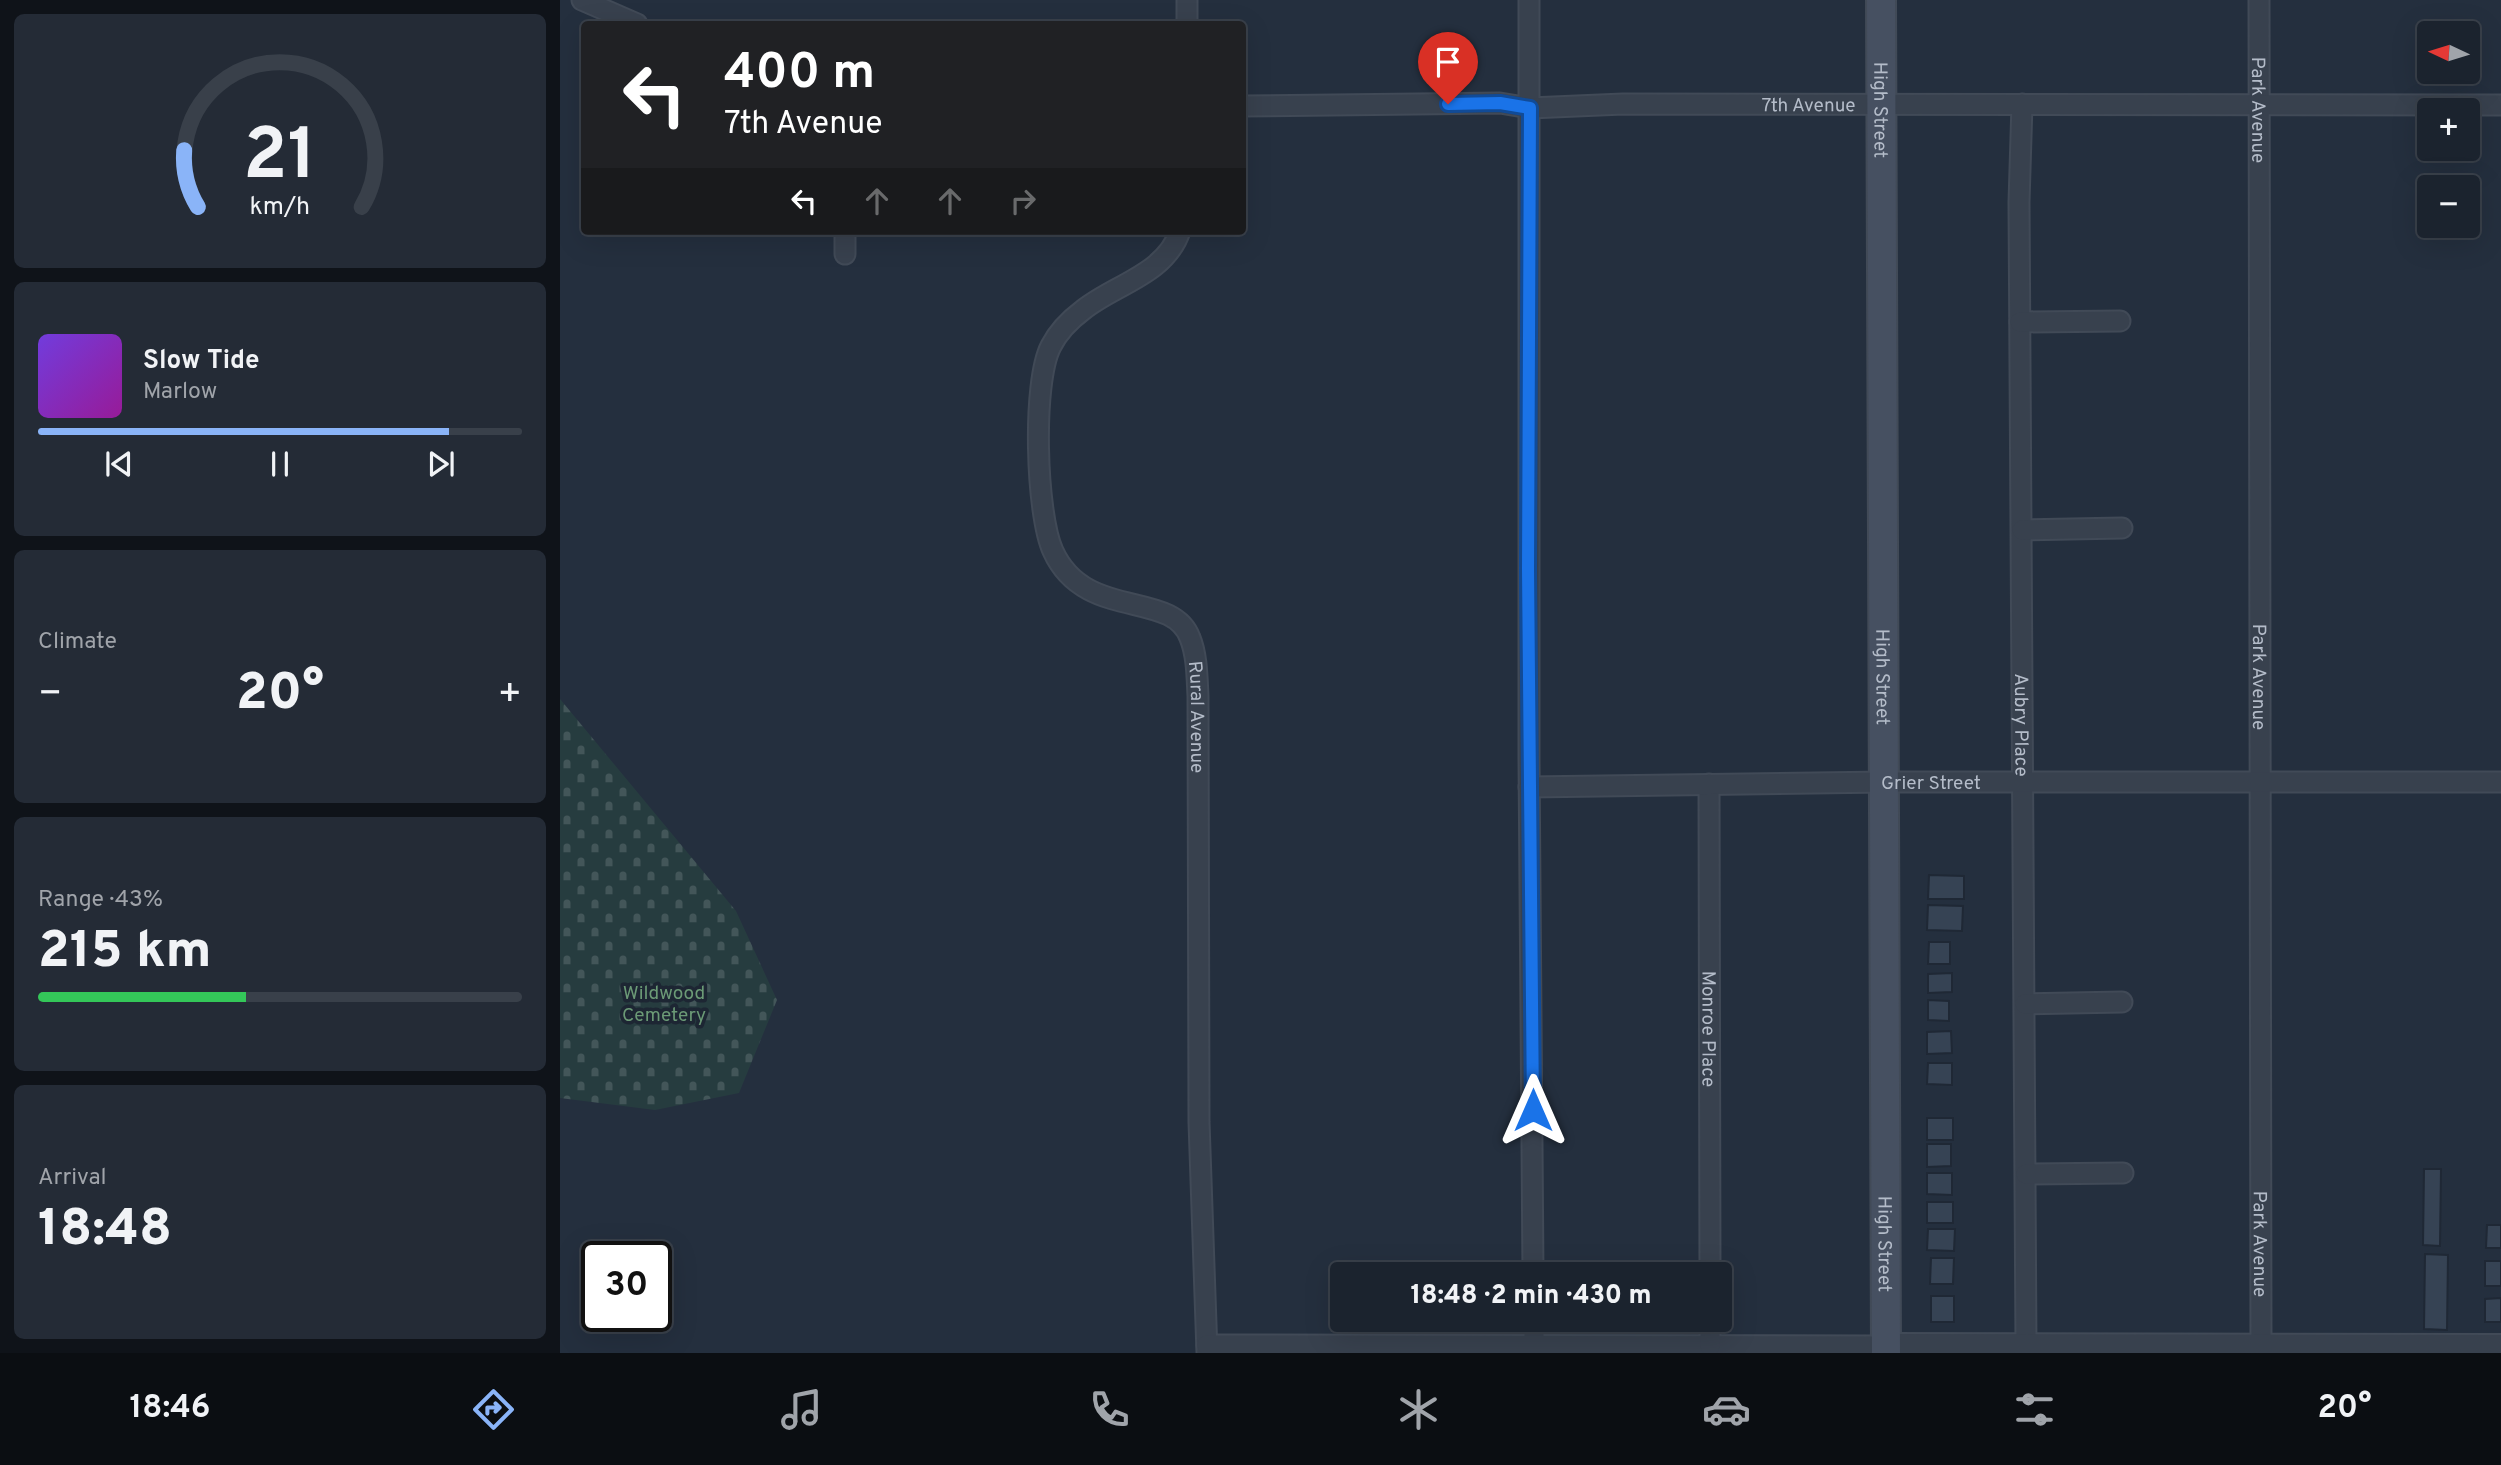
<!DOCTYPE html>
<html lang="en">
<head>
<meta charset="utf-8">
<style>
	body { margin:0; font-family:Overpass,sans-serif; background:#242b36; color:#f1f3f6; height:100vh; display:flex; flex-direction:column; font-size:26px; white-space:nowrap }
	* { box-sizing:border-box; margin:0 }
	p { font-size:23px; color:#a0a4aa }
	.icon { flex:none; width:38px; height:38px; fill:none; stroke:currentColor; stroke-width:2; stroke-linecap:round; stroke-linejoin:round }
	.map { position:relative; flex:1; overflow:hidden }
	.details { display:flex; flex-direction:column; gap:14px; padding:14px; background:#0f1319; width:560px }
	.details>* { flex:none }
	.hud { position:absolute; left:21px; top:21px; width:665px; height:214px; border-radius:7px; box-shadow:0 7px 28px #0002,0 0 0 2px #39404a; background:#202124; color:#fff; overflow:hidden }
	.needle { width:46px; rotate:274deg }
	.fabs { position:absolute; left:1857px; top:21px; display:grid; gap:14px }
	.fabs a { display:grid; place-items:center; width:63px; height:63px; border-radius:7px; background:#1b232e; box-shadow:0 7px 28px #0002,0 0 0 2px #39404a; font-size:35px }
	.speed { position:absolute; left:21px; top:1241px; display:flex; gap:14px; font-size:35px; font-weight:700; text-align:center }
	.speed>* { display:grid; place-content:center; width:91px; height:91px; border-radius:50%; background:#1b232e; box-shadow:0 7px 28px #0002,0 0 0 2px #39404a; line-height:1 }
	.speed .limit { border:4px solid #111; border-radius:10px; background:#fff; color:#111 }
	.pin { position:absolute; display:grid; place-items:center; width:60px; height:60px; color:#fff; margin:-72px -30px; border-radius:50% 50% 50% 0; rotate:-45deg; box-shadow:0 0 7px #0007 }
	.pin .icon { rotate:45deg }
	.me { position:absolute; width:77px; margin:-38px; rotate:0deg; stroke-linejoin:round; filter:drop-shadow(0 0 5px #0008) }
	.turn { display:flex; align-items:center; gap:24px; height:147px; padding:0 28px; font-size:32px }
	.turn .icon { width:91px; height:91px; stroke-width:2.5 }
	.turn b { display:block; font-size:49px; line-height:60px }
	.lanes { display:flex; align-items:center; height:66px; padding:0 28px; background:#0003; justify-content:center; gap:35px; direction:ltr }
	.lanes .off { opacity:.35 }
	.big { font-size:52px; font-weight:800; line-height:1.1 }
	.details .card { flex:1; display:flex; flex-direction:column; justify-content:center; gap:10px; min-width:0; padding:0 24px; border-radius:10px; background:#242b36 }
	.details .dial { align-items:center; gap:0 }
	.dial svg { height:182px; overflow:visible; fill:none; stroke:#39404a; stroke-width:7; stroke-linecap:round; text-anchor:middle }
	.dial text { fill:#f1f3f6; stroke:none }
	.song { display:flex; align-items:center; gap:21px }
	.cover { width:84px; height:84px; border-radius:10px; background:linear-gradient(135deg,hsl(260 70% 55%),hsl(300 70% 35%)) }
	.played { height:7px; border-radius:4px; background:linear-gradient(90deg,#8ab4f8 85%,#39404a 85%) }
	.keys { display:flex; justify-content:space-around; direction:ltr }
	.heat { display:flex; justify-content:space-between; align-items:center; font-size:38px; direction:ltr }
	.charge { height:10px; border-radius:5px; background:linear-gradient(90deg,#34c759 43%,#39404a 0) }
	.trip { position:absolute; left:770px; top:1262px; width:402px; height:70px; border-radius:7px; background:#1b232e; box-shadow:0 7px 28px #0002,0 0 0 2px #39404a; font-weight:800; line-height:70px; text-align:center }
	.menu { display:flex; height:112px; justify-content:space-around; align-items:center; background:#0b0e12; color:#a0a4aa }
	.menu .icon { width:49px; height:49px }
	.menu .current { color:#8ab4f8 }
	.menu b { font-size:32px; color:#f1f3f6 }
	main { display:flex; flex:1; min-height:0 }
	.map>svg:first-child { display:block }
	.cemetery { fill:url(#cemetery-stones) }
	.building { fill:#364354; stroke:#1f2835; stroke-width:2 }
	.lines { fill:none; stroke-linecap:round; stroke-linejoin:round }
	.minor-casing { stroke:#414a57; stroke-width:23 }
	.tertiary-casing { stroke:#414a57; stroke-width:28 }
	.secondary-casing { stroke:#414a57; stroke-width:32 }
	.minor { stroke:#38414e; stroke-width:19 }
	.tertiary { stroke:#38414e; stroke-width:24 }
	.secondary { stroke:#465061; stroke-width:28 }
	.route-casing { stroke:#114b97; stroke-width:18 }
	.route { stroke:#1a73e8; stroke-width:12 }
	.labels { text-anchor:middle; stroke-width:7; stroke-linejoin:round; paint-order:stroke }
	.street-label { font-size:19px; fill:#b4bcc9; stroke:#1d2633 }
	.park-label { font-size:19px; fill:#6b9a76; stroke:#1d2633 }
</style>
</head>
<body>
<main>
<section class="details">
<div class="card dial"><svg viewBox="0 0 100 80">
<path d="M14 69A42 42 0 1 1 86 69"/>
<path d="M14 69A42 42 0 0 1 8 44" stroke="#8ab4f8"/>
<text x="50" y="56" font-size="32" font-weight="700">21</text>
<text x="50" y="72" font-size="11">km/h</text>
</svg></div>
<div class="card">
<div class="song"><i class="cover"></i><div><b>Slow Tide</b><p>Marlow</p></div></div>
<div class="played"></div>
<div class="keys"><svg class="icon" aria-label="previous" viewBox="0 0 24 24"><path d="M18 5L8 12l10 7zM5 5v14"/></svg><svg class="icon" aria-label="pause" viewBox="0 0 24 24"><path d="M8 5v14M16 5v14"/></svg><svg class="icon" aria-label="next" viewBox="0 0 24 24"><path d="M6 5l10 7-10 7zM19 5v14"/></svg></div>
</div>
<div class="card"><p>Climate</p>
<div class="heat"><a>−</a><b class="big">20°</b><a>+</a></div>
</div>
<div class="card"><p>Range · 43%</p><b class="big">215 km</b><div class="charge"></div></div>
<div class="card"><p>Arrival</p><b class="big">18:48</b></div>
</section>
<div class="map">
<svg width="1941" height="1353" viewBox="0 0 1941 1353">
	<defs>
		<pattern id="cemetery-stones" width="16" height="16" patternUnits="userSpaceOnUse" patternTransform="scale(1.75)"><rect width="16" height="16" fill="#263c3f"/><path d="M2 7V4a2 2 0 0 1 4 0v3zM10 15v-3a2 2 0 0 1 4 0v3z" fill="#435659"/></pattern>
	</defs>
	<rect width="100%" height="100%" fill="#242f3e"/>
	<!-- cemetery -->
	<polygon class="cemetery" points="0,699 176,911 217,1000 179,1093 95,1110 0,1098"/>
	<!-- building -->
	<g class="building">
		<polygon points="1369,875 1404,876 1404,899 1368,899"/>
		<polygon points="1368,905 1403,906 1402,931 1367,930"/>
		<polygon points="1369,942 1390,942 1390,964 1368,964"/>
		<polygon points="1392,973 1392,992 1368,993 1368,974"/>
		<polygon points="1368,1000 1389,1001 1389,1021 1368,1020"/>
		<polygon points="1391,1031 1392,1053 1367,1054 1367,1032"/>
		<polygon points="1368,1063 1392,1063 1392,1085 1367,1084"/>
		<rect x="1367" y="1118" width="26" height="22"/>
		<polygon points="1367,1144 1391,1144 1391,1166 1367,1167"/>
		<polygon points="1864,1169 1881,1169 1880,1246 1863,1245"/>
		<polygon points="1367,1173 1392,1173 1392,1195 1367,1194"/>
		<rect x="1367" y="1202" width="26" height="21"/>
		<polygon points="1927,1225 1941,1225 1941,1248 1926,1248"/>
		<polygon points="1368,1229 1395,1229 1394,1251 1367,1250"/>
		<polygon points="1865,1254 1888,1255 1887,1330 1864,1329"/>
		<polygon points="1371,1258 1394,1258 1393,1284 1370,1284"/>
		<rect x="1925" y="1261" width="16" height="25"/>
		<rect x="1371" y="1296" width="23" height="26"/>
		<polygon points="1941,1298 1941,1322 1925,1322 1925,1299"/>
	</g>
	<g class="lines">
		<defs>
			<g id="minor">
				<polyline points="22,0 77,24"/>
				<polyline points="627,0 627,24"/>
				<polyline points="969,0 969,758 973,1274"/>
				<path id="s1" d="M1699,0L1701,1353"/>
				<path id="s2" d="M1462,104L1459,202L1466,1346"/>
				<path id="s3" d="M682,106L940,103L970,108L1063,104L1941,105"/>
				<polyline points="285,231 285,254"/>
				<path id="s4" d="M620,231C605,275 555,284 523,310C511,319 498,332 491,346C472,382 476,514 493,551C525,622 612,589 630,638C637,655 637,677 638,696L639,1122L647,1353"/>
				<polyline points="1460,322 1560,321"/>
				<polyline points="1462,530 1562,528"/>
				<path id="s5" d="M1149,784L1150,1274"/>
				<path id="s6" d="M969,787L1325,782H1941"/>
				<polyline points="1465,1004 1562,1002"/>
				<polyline points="1466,1174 1563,1173"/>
				<polyline points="974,1320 974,1353"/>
				<polyline points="647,1345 1326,1346"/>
				<polyline points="1150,1346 1150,1320"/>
			</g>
			<polyline id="tertiary" points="1326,1346 1941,1347"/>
			<g id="secondary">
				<path id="s7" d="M1321,0L1326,1353"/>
			</g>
		</defs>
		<!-- minor casing -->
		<use href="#minor" class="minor-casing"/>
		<!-- tertiary casing -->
		<use href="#tertiary" class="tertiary-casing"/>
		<!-- secondary casing -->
		<use href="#secondary" class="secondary-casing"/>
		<!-- minor -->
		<use href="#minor" class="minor"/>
		<!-- tertiary -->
		<use href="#tertiary" class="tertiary"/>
		<!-- secondary -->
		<use href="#secondary" class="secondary"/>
	</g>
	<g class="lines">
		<defs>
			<polyline id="route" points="888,104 940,103 970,108 968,569 973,1110"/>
		</defs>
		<!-- route casing -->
		<use href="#route" class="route-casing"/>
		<!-- route -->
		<use href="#route" class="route"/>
	</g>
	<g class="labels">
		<!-- street labels -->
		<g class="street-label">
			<text dy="7" stroke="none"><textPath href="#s3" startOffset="567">7th Avenue</textPath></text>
			<text dy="7" stroke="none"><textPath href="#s7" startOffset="110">High Street</textPath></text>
			<text dy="7" stroke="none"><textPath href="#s1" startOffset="110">Park Avenue</textPath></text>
			<text dy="7" stroke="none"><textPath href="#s7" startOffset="677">High Street</textPath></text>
			<text dy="7" stroke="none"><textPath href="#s1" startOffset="677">Park Avenue</textPath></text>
			<text dy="7" stroke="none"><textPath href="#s4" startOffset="634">Rural Avenue</textPath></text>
			<text dy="7" stroke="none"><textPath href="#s2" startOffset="621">Aubry Place</textPath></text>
			<text dy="7" stroke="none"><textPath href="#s6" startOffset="402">Grier Street</textPath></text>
			<text dy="7" stroke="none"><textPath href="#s5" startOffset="245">Monroe Place</textPath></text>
			<text dy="7" stroke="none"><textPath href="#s7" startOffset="1244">High Street</textPath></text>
			<text dy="7" stroke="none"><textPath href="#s1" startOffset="1244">Park Avenue</textPath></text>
		</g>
		<!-- park labels -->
		<g class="park-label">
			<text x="104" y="999">Wildwood<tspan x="104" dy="22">Cemetery</tspan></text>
		</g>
	</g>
</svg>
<div class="fabs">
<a><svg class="needle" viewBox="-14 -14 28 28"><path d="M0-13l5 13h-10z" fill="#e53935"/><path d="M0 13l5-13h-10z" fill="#a0a4aa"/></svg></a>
<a>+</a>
<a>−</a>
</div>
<div class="speed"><div class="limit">30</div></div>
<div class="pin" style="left:888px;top:104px;background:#d93025"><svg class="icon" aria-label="arrive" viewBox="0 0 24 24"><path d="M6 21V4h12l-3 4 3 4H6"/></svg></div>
<svg class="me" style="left:973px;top:1110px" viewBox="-20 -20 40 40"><path d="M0-17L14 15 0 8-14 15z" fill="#1a73e8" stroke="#fff" stroke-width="4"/></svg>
<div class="trip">18:48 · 2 min · 430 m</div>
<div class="hud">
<div class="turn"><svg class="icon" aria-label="left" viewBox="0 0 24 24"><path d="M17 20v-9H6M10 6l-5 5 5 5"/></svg><div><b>400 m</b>7th Avenue</div></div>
<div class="lanes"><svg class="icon" aria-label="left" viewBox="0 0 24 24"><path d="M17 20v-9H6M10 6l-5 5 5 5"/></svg><svg class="icon off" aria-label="ahead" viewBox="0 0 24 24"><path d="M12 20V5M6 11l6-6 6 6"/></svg><svg class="icon off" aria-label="ahead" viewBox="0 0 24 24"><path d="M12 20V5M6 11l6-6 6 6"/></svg><svg class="icon off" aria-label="right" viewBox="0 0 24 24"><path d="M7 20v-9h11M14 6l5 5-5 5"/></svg></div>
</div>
</div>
</main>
<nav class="menu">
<b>18:46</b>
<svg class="icon current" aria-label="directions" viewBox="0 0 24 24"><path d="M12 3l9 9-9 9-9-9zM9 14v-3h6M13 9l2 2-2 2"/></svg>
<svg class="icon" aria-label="music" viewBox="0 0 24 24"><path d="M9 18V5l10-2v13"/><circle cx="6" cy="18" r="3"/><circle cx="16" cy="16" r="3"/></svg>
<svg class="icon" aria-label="phone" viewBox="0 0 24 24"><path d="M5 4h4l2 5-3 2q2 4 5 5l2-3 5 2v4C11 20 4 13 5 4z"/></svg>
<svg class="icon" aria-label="climate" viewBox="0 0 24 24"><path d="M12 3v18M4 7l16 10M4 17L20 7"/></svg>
<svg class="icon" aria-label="car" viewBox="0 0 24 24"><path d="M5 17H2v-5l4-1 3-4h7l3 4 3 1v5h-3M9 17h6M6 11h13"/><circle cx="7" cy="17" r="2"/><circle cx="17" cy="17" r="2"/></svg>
<svg class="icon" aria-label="filters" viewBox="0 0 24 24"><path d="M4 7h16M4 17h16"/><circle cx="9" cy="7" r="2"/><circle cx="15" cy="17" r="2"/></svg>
<b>20°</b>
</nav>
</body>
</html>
